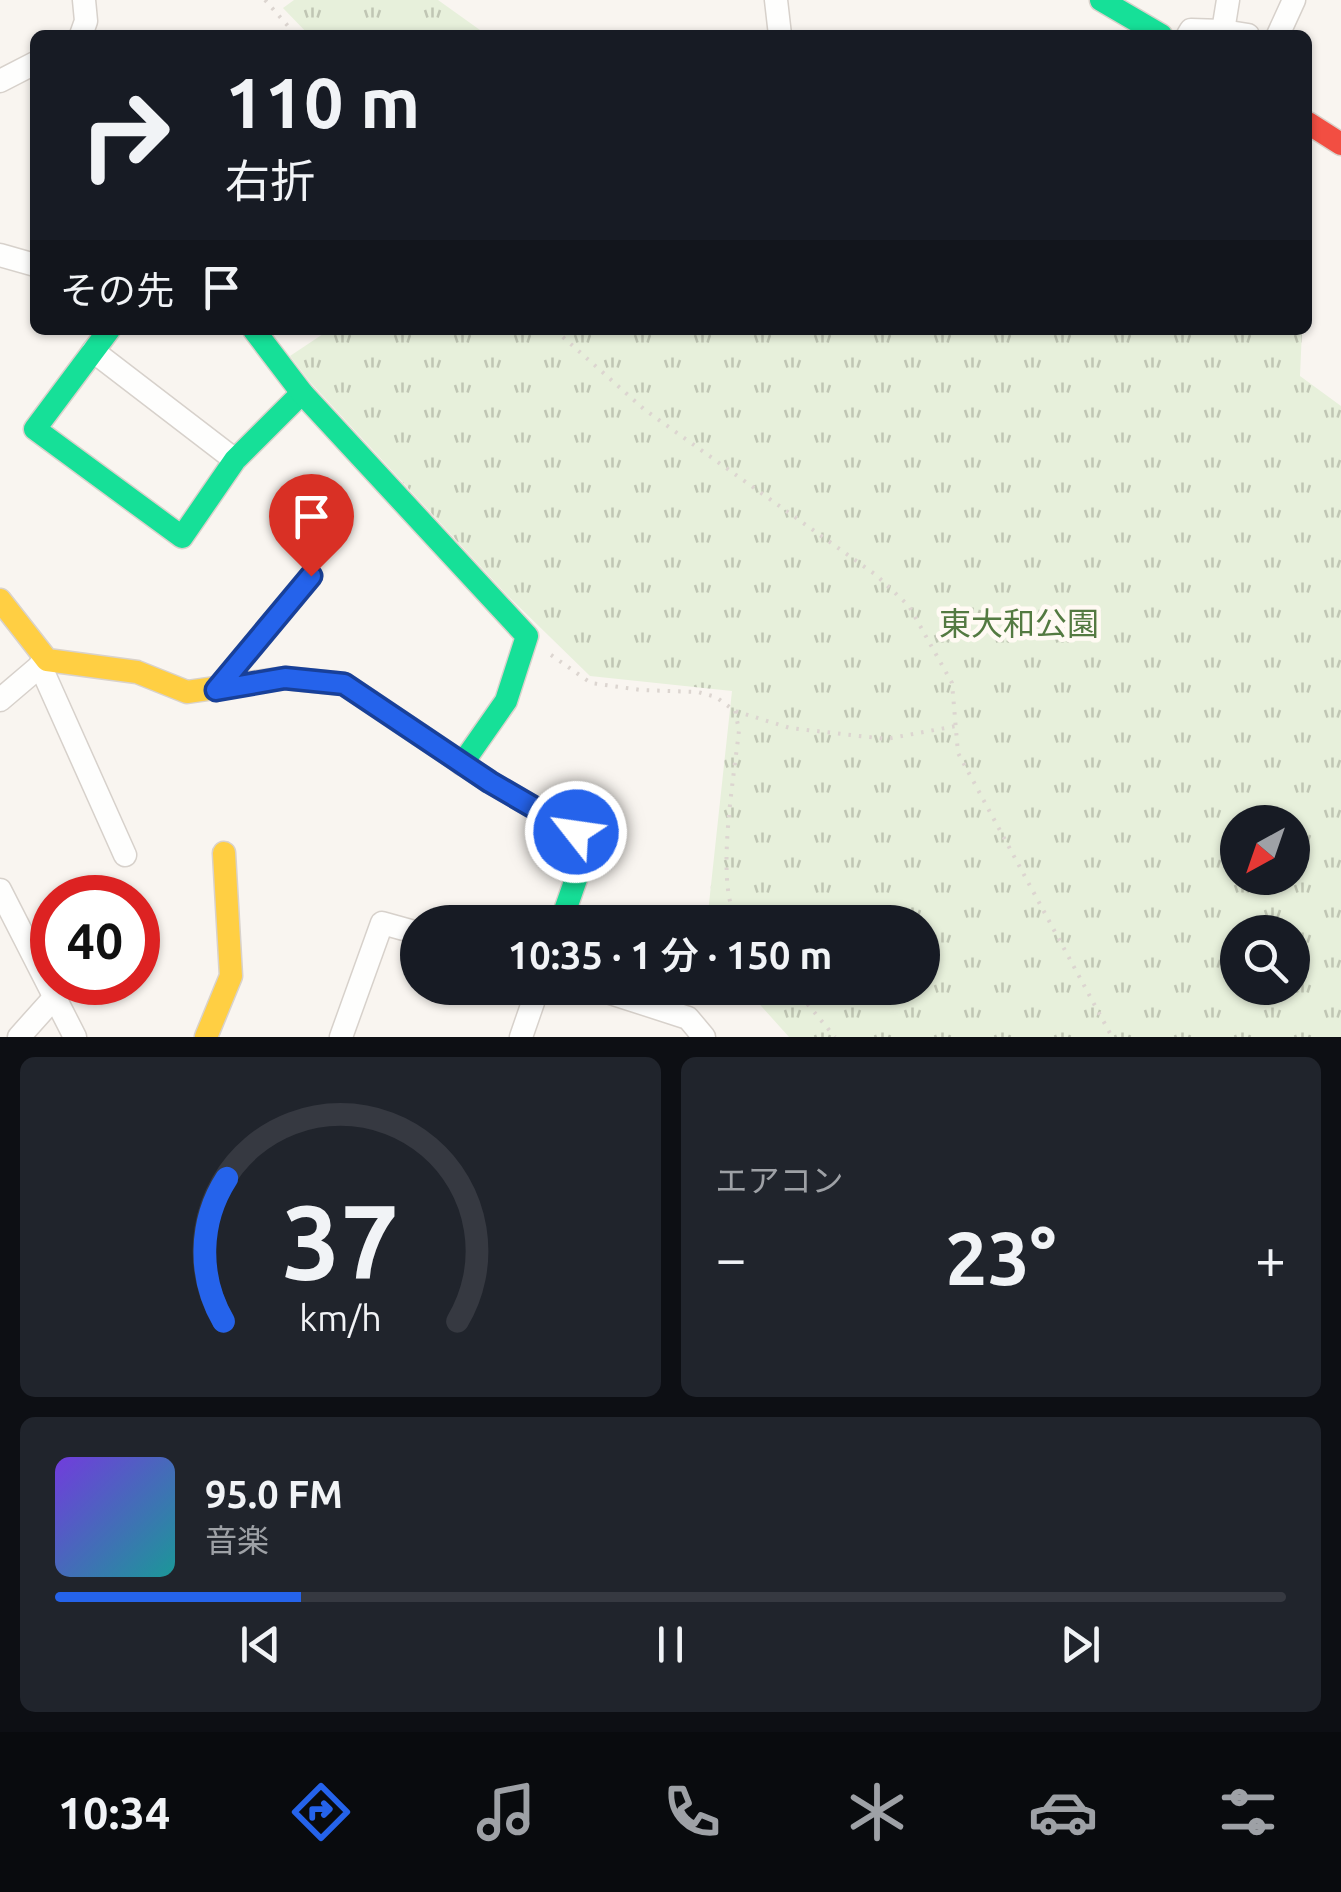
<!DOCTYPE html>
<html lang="ja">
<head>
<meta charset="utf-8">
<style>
	body { margin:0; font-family:Ubuntu,"Noto Sans JP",sans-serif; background:#20242c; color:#f1f3f6; height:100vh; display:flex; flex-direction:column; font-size:38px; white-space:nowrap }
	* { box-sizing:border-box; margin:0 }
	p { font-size:32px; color:#9ea1a6 }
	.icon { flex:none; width:55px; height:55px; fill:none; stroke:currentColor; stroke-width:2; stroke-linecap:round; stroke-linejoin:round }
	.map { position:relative; height:1037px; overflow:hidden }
	.sheet { display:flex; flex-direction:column; gap:20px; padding:20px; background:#0d0f14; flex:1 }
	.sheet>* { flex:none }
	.top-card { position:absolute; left:30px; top:30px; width:1282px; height:305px; border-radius:15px; box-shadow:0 2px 8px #0004; background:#171b24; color:#f1f3f6; overflow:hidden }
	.needle { width:65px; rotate:220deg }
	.buttons { position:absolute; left:1220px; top:805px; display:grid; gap:20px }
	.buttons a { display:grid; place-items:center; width:90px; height:90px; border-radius:50%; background:#171b24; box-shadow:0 2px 8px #0004; font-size:50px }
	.speed { position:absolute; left:30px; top:875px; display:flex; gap:20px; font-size:50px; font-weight:700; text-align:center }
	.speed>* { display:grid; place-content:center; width:130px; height:130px; border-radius:50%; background:#171b24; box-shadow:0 2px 8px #0004; line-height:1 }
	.speed .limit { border:15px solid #d22; background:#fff; color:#111 }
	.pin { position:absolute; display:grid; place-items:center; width:85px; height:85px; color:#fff; margin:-102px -42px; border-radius:50% 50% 50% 0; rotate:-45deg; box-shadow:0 0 10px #0007 }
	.pin .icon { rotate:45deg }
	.me { position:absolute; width:110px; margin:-55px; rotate:300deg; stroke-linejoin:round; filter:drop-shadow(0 0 8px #0008) }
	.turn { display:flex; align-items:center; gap:35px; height:210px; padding:0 30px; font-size:45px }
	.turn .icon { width:130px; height:130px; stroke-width:2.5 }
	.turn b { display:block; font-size:70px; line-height:85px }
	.then { display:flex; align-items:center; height:95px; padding:0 30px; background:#0003; gap:20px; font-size:38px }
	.big { font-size:75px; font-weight:600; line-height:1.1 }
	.sheet .card { flex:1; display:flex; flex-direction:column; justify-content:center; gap:15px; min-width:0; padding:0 35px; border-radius:15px; background:#20242c }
	.sheet .dial { align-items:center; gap:0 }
	.dial svg { height:260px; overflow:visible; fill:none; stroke:#363941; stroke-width:7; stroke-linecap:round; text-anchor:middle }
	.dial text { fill:#f1f3f6; stroke:none }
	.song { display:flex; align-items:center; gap:30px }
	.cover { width:120px; height:120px; border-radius:15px; background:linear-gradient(135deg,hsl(260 70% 55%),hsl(180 70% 35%)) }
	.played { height:10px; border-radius:5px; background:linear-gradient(90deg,#2563eb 20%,#363941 20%) }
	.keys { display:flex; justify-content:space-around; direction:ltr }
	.heat { display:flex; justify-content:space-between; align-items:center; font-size:55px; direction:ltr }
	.sheet .tiles { flex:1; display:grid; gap:20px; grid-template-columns:1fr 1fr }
	.card:last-child { grid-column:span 2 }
	.trip { position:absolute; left:400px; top:905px; width:540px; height:100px; border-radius:50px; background:#171b24; box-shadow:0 2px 8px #0004; font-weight:600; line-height:100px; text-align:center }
	.tabs { display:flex; height:160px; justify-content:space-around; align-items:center; background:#090b0e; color:#9ea1a6 }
	.tabs .icon { width:70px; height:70px }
	.tabs .current { color:#2563eb }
	.tabs b { font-size:45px; color:#f1f3f6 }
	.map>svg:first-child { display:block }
	.park { fill:url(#park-tufts); fill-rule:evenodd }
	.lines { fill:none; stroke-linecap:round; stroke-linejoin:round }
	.street-casing { stroke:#d7d1cb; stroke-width:25 }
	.fast-casing { stroke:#d9d2cb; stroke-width:25 }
	.slow-casing { stroke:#d9d2cb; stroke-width:25 }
	.jam-casing { stroke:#d9d2cb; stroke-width:25 }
	.path { stroke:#dcd5d0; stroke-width:4; stroke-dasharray:2.5 8; stroke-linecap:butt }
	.street { stroke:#fefefd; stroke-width:22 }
	.fast { stroke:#16e098; stroke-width:22 }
	.slow { stroke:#ffcf43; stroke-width:22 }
	.jam { stroke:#f24e42; stroke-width:22 }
	.route-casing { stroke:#184099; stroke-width:25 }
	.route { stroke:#2563eb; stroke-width:18 }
	.labels { text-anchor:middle; stroke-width:9; stroke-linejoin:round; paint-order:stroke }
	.park-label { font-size:32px; fill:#537a41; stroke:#fffaf3 }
</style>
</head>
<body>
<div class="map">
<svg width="1341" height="1037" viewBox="0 0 1341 1037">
	<defs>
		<pattern id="park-tufts" width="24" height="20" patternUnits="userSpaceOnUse" patternTransform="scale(2.5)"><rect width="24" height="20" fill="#e7f0db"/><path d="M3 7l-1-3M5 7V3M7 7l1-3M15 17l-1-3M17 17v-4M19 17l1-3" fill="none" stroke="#c0c6b4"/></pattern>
	</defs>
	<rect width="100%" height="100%" fill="#f9f5f0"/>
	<!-- park -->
	<g class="park">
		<polygon points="294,0 438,0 487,35 309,35 283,8"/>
		<path d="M329,330H1302L1300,376L1341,406V1037H789L745,988H922V922H707L732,691L590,676L506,594L310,382L290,356ZM1238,822H1292V878H1238ZM1238,932H1292V988H1238Z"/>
	</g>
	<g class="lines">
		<defs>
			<g id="street">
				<polyline points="776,0 780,35"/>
				<polyline points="1228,0 1223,31 1248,35"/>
				<polyline points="81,35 86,21 84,0"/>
				<polyline points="1188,35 1191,30 1223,31"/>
				<polyline points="1278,35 1294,0"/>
				<polyline points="0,81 35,63"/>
				<polyline points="0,255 35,265"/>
				<polyline points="93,351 235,460"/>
				<polyline points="40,665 125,855"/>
				<polyline points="216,690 311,576"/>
				<polyline points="0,700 47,660"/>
				<polyline points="0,890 75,1037"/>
				<polyline points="595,988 688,1018 704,1037"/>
				<polyline points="19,1037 53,999"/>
				<polyline points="341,1037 382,923 418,933"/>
				<polyline points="521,1037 538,988"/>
			</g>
			<g id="fast">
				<polyline points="1101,0 1161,35"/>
				<polyline points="109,330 35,429 182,537 235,460 302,393"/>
				<polyline points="254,330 302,393 527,636 506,701 462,764"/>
				<polyline points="420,735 490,782 576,832 583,859 561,922"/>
			</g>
			<g id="slow">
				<polyline points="0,600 47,660 137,672 187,692 285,678 344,684 420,735"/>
				<polyline points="206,1037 231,976 224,853"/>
			</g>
			<polyline id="jam" points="1308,123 1341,144"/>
		</defs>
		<!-- street casing -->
		<use href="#street" class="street-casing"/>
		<!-- fast casing -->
		<use href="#fast" class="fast-casing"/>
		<!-- slow casing -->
		<use href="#slow" class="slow-casing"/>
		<!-- jam casing -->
		<use href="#jam" class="jam-casing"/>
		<!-- path -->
		<g class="path">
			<polyline points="265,0 296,35"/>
			<polyline points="555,330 645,410 876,575 909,606 952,683 958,753 1112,1037"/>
			<polyline points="551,655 591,683 641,690 698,692 716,697 735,711 790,728 886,739 956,726"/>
			<path d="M735,711L739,730C735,772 713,891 739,922"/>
			<polyline points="794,988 835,1037"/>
		</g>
		<!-- street -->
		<use href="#street" class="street"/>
		<!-- fast -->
		<use href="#fast" class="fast"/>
		<!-- slow -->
		<use href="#slow" class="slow"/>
		<!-- jam -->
		<use href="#jam" class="jam"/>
	</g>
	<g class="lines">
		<defs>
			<polyline id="route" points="311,576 216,690 285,678 344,684 490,782 576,832"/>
		</defs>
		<!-- route casing -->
		<use href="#route" class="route-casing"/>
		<!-- route -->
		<use href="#route" class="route"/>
	</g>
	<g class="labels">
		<!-- park labels -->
		<g class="park-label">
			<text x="1019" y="635">東大和公園</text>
		</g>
	</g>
</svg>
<div class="buttons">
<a><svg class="needle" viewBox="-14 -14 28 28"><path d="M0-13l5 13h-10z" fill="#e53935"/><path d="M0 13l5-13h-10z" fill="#9ea1a6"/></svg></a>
<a><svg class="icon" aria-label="search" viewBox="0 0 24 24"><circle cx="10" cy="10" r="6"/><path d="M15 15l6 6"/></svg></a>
</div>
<div class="speed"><div class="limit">40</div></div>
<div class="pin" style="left:311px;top:576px;background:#d93025"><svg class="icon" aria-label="arrive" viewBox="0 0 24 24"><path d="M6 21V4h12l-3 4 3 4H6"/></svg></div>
<svg class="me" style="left:576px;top:832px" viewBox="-20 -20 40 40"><circle r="17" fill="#2563eb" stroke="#fff" stroke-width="3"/><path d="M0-11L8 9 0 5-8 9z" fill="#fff"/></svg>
<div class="trip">10:35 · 1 分 · 150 m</div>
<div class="top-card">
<div class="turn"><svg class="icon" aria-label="right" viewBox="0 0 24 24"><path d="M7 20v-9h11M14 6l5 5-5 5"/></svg><div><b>110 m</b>右折</div></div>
<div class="then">その先<svg class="icon" aria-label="arrive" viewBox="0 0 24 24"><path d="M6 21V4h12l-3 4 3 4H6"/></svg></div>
</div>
</div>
<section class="sheet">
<div class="tiles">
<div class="card dial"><svg viewBox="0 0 100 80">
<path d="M14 69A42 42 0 1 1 86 69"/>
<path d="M14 69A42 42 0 0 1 15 25" stroke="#2563eb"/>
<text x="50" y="56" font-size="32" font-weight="700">37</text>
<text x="50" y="72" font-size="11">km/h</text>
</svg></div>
<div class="card"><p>エアコン</p>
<div class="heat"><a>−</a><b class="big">23°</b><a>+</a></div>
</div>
<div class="card">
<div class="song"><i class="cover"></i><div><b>95.0 FM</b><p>音楽</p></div></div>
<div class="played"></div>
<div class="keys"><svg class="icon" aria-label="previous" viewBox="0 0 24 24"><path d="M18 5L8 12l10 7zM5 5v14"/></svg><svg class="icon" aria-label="pause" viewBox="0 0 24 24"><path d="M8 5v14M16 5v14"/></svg><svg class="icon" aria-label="next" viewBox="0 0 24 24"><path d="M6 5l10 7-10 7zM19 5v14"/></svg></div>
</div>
</div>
</section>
<nav class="tabs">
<b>10:34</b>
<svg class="icon current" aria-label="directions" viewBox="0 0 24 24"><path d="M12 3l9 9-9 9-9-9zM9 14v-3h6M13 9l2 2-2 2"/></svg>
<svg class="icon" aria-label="music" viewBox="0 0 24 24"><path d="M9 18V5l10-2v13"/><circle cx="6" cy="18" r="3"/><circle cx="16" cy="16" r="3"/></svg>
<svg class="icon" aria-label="phone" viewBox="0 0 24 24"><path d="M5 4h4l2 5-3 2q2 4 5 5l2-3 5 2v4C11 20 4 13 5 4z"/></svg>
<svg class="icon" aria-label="climate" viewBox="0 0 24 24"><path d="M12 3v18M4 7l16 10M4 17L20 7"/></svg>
<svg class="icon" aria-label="car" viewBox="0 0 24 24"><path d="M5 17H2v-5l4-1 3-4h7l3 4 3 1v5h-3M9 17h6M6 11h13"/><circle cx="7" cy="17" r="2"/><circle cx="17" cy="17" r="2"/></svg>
<svg class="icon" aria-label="filters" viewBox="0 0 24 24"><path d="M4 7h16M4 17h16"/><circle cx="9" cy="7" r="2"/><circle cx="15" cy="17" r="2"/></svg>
</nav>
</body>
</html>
